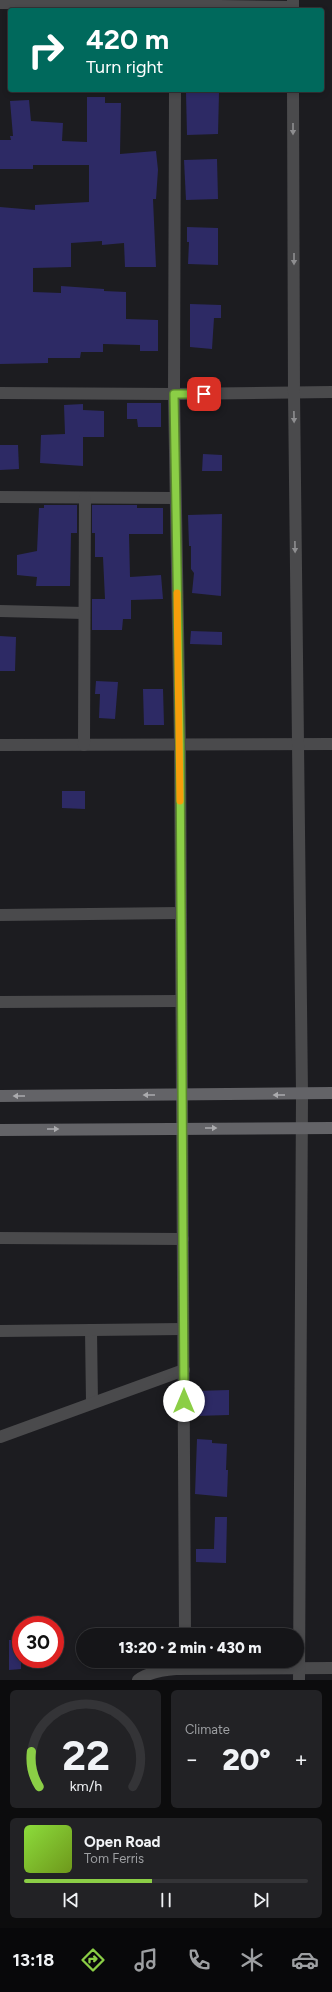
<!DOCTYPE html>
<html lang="en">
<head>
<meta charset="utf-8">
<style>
	body { margin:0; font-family:Figtree,sans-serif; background:#222225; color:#f1f3f6; height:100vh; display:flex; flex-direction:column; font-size:15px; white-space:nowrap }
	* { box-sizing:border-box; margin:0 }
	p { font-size:13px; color:#9d9fa2 }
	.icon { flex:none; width:22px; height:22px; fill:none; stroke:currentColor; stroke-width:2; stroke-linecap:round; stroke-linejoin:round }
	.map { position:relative; height:1680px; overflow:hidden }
	.details { display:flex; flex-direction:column; gap:10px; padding:10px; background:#0c0c0d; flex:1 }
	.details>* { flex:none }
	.top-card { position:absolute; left:8px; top:8px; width:316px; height:84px; border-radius:4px; box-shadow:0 2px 6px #0003,0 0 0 1px #343437; background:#00695c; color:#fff; overflow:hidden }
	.speed { position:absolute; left:12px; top:1616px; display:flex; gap:8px; font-size:20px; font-weight:700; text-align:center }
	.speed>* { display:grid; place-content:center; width:52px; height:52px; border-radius:50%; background:#151518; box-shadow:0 2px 6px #0003,0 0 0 1px #343437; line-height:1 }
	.speed .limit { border:6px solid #d22; background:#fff; color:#111 }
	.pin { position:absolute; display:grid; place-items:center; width:34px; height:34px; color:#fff; margin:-17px; border-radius:8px; box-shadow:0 2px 6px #0006 }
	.me { position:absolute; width:44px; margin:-22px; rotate:0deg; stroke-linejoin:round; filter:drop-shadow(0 0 3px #0008) }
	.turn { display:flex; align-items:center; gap:14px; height:84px; padding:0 12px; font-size:18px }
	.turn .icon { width:52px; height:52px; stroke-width:2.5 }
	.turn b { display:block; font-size:28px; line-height:34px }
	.big { font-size:30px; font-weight:800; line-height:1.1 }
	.details .card { flex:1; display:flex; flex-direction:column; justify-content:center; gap:6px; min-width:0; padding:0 14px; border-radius:6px; background:#222225 }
	.details .dial { align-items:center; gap:0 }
	.dial svg { height:104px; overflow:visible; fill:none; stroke:#343437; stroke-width:7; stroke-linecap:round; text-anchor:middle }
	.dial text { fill:#f1f3f6; stroke:none }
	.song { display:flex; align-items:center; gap:12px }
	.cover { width:48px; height:48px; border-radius:6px; background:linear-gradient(135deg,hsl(90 70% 55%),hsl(80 70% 35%)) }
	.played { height:4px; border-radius:2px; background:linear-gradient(90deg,#8bce46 45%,#343437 45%) }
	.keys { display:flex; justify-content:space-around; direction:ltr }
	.heat { display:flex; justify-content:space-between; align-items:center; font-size:22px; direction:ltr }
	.details .tiles { flex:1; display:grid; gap:10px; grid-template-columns:1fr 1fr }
	.card:last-child { grid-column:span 2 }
	.trip { position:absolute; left:76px; top:1628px; width:228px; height:40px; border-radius:20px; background:#151518; box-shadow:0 2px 6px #0003,0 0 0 1px #343437; font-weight:800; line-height:40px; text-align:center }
	.menu { display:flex; height:64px; justify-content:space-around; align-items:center; background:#08080a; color:#9d9fa2 }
	.menu .icon { width:28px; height:28px }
	.menu .on { color:#8bce46 }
	.menu b { font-size:18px; color:#f1f3f6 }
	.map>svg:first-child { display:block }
	.building { fill:#2d2a65 }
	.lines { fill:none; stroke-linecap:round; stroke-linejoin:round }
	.minor { stroke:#4a4a4c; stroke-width:12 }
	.tertiary { stroke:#4a4a4c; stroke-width:12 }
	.secondary { stroke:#636367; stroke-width:12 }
	.oneway { fill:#8e8e90 }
	.oneway2 { fill:#ababae }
	.route-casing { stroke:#5a862e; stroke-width:10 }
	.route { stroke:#8bce46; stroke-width:7 }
	.slow { stroke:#f59e0b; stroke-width:7 }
</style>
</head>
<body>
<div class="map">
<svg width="332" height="1680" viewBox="0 0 332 1680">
	<rect width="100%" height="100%" fill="#1c1c20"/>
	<!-- building -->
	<g class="building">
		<polygon points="186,92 219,92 218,134 187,135"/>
		<polygon points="87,97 105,97 105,103 121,103 120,154 156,151 158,170 156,199 153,199 156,267 125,267 124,243 102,245 102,241 71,243 71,267 33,268 33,292 61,293 61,286 104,289 104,291 126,292 126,319 158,320 158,351 140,351 140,345 103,344 103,352 81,352 80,358 48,358 48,363 0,364 0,207 35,210 35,205 89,202 89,165 33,165 33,169 0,169 0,140 11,140 10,136 13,136 10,101 29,100 31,121 63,123 62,141 87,142"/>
		<polygon points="217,159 218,199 186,200 184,160"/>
		<polygon points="187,227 218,228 218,265 188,264 189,242 187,242"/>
		<polygon points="190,304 221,305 221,318 214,318 212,349 190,347"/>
		<polygon points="127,403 161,403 161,427 138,427 137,419 127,419"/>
		<polygon points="83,404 83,410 104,411 104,437 83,437 83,466 40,463 41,435 65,434 64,405"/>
		<polygon points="0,445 18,445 19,469 0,470"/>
		<polygon points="203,454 222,455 222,471 202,471"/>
		<polygon points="44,505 77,505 77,533 71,533 70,586 36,586 37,577 17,575 17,555 37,551 39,508 44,508"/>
		<polygon points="92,505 137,505 137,508 163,508 163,534 129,534 130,577 161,575 163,599 131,600 131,619 123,619 122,630 92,630 92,599 105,599 103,557 95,557 95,533 92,533"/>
		<polygon points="222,514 221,596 192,593 194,573 191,569 191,546 189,546 188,515"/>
		<polygon points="191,631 222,632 222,645 190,644"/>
		<polygon points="0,636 16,637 15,671 0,671"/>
		<polygon points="96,681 118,682 115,719 99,718 100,694 95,694"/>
		<polygon points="143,689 163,689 164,725 144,725"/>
		<polygon points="62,791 85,791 85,809 62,808"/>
		<polygon points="229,1390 229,1415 195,1416 195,1391"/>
		<polygon points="197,1439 212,1440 212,1443 227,1444 226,1470 228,1470 227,1497 195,1494"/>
		<polygon points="215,1517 227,1517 226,1563 196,1562 196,1549 214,1549"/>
		<polygon points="9,1640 21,1640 21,1669 9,1670"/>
	</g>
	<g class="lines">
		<!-- minor -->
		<g class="minor">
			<polyline points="0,3 293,7"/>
			<polyline points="175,90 174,394 180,744 185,1635"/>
			<polyline points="0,393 174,394 332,392"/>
			<polyline points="0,497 175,498"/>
			<polyline points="0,611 84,613"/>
			<polyline points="0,745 332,744"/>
			<polyline points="84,745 85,498"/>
			<polyline points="0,915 180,913"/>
			<polyline points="0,1002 180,1001"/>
			<polyline points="0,1238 183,1239"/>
			<polyline points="91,1330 92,1403"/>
			<polyline points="0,1331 183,1329"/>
			<polyline points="0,1437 184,1370"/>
			<path d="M138,1680C149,1672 162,1670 176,1669L332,1668"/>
		</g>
		<!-- tertiary -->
		<g class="tertiary">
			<polyline points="293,0 293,10"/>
			<polyline points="293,90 294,393 302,1094 299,1680"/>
		</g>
		<!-- secondary -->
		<g class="secondary">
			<polyline points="0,1096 332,1093"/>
			<polyline points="0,1130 332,1128"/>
		</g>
	</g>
	<!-- one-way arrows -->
	<defs><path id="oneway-solid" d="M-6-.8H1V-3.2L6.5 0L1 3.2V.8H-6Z"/></defs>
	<g class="oneway">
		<use href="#oneway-solid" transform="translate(293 129) rotate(90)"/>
		<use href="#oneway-solid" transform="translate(294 259) rotate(90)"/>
		<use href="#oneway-solid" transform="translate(294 417) rotate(89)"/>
		<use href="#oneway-solid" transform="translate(295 547) rotate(89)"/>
	</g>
	<g class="oneway2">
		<use href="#oneway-solid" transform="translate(149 1095) rotate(180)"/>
		<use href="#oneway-solid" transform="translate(279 1095) rotate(180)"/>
		<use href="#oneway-solid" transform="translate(19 1096) rotate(180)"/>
		<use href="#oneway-solid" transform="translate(211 1128)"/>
		<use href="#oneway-solid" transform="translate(53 1129)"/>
	</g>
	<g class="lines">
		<defs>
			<polyline id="route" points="184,1401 180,744 174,394 204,394"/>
		</defs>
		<!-- route casing -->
		<use href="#route" class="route-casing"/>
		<!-- route -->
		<use href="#route" class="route"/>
		<!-- slow -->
		<polyline class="slow" points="177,593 180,801"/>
	</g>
</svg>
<div class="speed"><div class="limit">30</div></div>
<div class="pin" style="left:204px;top:394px;background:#d93025"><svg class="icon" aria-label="arrive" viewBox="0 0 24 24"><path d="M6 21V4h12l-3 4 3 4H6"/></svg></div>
<svg class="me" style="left:184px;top:1401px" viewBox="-20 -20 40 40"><circle r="19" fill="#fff"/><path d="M0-13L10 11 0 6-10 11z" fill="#8bce46"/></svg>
<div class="trip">13:20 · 2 min · 430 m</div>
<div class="top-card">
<div class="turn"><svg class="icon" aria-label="right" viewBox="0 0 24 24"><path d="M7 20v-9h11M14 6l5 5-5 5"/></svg><div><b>420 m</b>Turn right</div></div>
</div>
</div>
<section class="details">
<div class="tiles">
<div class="card dial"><svg viewBox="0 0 100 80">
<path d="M14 69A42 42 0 1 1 86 69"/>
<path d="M14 69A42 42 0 0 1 8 42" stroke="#8bce46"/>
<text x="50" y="56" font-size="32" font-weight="700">22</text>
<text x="50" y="72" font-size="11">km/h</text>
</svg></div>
<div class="card"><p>Climate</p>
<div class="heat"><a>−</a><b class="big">20°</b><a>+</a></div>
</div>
<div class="card">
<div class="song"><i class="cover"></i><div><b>Open Road</b><p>Tom Ferris</p></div></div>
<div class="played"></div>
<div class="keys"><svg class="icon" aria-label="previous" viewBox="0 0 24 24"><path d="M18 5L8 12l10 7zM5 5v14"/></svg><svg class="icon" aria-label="pause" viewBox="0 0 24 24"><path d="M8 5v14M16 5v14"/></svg><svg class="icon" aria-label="next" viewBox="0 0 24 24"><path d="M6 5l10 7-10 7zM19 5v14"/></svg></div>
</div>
</div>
</section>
<nav class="menu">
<b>13:18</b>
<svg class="icon on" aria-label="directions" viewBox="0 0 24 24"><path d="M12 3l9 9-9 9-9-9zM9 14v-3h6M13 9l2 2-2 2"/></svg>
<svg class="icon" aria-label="music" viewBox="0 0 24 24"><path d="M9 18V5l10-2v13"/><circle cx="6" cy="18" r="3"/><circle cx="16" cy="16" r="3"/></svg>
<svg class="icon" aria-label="phone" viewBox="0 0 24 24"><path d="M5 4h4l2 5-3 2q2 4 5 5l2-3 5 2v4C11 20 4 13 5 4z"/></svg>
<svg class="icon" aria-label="climate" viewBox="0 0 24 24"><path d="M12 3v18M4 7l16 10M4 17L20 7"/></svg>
<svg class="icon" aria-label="car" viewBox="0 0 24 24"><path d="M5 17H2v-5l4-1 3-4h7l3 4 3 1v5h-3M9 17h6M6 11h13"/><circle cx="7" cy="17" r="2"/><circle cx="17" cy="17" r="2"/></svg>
</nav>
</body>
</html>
